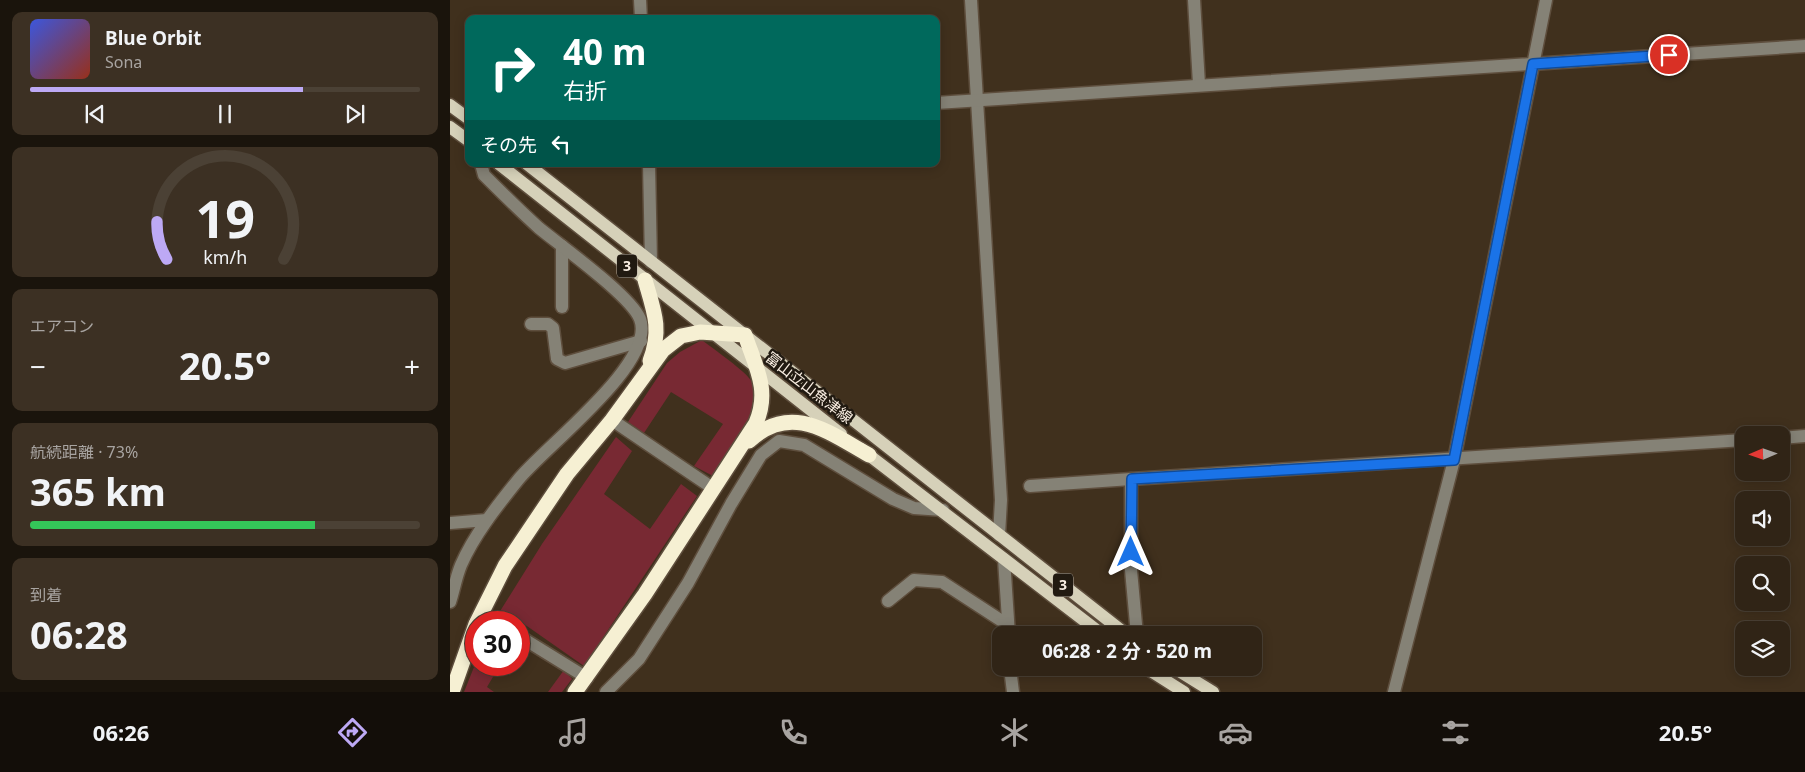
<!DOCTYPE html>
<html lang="ja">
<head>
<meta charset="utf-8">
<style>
	body { margin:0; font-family:"Noto Sans","Noto Sans JP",sans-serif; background:#3c3023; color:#f1f3f6; height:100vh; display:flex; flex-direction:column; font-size:19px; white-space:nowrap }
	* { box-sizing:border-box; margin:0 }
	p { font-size:16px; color:#a8a4a1 }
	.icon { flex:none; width:28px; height:28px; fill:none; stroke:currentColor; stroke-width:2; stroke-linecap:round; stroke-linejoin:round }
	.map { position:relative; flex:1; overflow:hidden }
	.details { display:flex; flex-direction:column; gap:12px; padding:12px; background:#1a140c; width:450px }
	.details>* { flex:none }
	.banner { position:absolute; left:15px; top:15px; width:475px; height:152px; border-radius:10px; box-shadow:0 2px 12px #0003,0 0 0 1px #4b4135; background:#00695c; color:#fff; overflow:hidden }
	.needle { width:32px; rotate:268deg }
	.buttons { position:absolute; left:1285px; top:426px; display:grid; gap:10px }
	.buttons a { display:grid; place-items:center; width:55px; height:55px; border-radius:10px; background:#302416; box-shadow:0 2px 12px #0003,0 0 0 1px #4b4135; font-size:25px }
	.speed { position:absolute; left:15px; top:611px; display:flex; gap:10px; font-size:25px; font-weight:700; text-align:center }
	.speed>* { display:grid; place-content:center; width:65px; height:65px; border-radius:50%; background:#302416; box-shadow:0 2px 12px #0003,0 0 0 1px #4b4135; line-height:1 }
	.speed .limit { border:8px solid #d22; background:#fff; color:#111 }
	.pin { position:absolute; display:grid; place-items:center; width:42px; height:42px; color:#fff; margin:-21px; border:2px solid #fff; border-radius:50%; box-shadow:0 1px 5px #0007 }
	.me { position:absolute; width:55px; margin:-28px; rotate:0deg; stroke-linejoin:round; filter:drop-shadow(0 0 4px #0008) }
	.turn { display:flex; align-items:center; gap:18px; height:105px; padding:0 15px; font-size:22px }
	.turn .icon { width:65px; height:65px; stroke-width:2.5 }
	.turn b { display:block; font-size:35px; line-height:42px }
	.then { display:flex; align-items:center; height:48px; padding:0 15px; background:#0003; gap:10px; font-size:19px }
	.big { font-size:38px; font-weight:700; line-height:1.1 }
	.details .widget { flex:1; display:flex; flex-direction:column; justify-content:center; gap:8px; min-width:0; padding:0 18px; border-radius:10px; background:#3c3023 }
	.details .dial { align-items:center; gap:0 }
	.dial svg { height:130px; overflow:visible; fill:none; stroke:#4b4135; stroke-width:7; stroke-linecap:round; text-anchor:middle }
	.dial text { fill:#f1f3f6; stroke:none }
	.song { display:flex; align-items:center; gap:15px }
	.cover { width:60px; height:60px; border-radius:8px; background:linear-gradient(135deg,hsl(230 70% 55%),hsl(10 70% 35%)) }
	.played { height:5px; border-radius:2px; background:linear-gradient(90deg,#bda9f5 70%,#4b4135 70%) }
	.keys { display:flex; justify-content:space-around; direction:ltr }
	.heat { display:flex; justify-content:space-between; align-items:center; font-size:28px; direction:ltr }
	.charge { height:8px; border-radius:4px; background:linear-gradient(90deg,#34c759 73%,#4b4135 0) }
	.trip { position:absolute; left:542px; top:626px; width:270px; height:50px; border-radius:10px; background:#302416; box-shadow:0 2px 12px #0003,0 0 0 1px #4b4135; font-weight:700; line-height:50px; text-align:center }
	.tab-bar { display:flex; height:80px; justify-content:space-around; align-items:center; background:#130e09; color:#a8a4a1 }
	.tab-bar .icon { width:35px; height:35px }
	.tab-bar .on { color:#bda9f5 }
	.tab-bar b { font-size:22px; color:#f1f3f6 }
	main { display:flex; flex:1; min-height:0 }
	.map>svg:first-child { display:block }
	.green { fill:#782933 }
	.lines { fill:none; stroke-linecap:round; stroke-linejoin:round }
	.minor-casing { stroke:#5e4e3d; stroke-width:15 }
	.major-casing { stroke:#5e4e3d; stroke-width:15 }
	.highway-casing { stroke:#5e4e3d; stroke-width:18 }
	.minor { stroke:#858276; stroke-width:12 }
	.major { stroke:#d6d1b9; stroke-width:12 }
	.highway { stroke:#f6f0d3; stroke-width:15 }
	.route-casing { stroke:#114b97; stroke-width:12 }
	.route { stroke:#1a73e8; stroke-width:9 }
	.labels { text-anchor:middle; stroke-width:5; stroke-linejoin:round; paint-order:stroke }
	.shield { fill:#211a11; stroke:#b8aea3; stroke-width:1 }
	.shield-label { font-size:14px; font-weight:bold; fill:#f9eee2 }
	.street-label { font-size:15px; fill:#f9eee2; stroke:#211a11 }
</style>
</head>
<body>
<main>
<section class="details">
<div class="widget">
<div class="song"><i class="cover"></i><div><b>Blue Orbit</b><p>Sona</p></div></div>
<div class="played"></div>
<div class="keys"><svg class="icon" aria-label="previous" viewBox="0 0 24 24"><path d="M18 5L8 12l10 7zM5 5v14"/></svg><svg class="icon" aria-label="pause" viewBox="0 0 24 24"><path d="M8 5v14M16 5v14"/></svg><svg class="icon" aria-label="next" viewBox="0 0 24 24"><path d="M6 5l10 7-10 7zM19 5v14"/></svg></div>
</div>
<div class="widget dial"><svg viewBox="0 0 100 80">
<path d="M14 69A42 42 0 1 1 86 69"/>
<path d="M14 69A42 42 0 0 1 8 46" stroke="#bda9f5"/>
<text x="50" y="56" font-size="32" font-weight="700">19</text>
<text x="50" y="72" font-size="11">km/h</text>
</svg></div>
<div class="widget"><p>エアコン</p>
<div class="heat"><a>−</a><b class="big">20.5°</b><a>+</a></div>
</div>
<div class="widget"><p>航続距離 · 73%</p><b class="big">365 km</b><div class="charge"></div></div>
<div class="widget"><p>到着</p><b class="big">06:28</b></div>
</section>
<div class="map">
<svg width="1355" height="692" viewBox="0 0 1355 692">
	<rect width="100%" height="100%" fill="#40301d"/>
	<!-- green -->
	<g class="green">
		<path d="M252,340C262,348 297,372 302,382C321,416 283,451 263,476L244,466L273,424L221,392L194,433L178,422L217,363L230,352Z"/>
		<polygon points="166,437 182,451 154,494 200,529 231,484 247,496 134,666 74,624 71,629 69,622 59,622 47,616 92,544"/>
		<polygon points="26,662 26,665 50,665 37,687 44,692 14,692"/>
		<polygon points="114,670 122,679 112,692 98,692"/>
	</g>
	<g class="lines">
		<defs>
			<g id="minor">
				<polyline points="190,0 191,19"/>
				<polyline points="521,0 551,500 549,535"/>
				<polyline points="744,0 749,84"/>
				<polyline points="486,103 1355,46"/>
				<polyline points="199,164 201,262"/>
				<polyline points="112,307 112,246"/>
				<polyline points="81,324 98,324 103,328 107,359 115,363 191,341"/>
				<polyline points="162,420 264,489"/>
				<polyline points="1331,438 1355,436"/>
				<polyline points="580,486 681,479"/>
				<polyline points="0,523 37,520"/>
				<polyline points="554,559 559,635"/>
				<polyline points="438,601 464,580 492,582 558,625"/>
				<path d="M0,602C4,590 6,577 11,565C24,535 47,506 68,480C93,448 207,363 190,319C181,296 111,246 89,228C70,211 52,193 34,175L31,164"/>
				<polyline points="29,616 41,622"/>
				<polyline points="687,635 681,570 681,479 1294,440"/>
				<polyline points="69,636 137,678"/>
				<polyline points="560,668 563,692"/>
				<polyline points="156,692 189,659 238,583 281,504 311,455 329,441 354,445 443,499 464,508 493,510"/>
				<polyline points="944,692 1004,460 1096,0"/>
			</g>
			<g id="major">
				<polyline points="0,105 19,119"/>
				<polyline points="0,127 19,141"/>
				<polyline points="49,164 391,434"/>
				<polyline points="77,164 677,635"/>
				<polyline points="411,449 653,635"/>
				<polyline points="696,668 734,692"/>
				<polyline points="724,668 763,692"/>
			</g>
			<g id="highway">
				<path d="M195,280C204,311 212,329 200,361"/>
				<path d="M299,441C341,402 378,432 419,455"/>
				<path d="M27,622L55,566L117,474L162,420L213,350L231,336L241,334L250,332L295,335C306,368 320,390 306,423L195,594L125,692"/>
				<polyline points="2,692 26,624"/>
			</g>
		</defs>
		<!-- minor casing -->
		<use href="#minor" class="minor-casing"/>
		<!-- major casing -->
		<use href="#major" class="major-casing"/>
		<!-- highway casing -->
		<use href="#highway" class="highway-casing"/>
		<!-- minor -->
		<use href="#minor" class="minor"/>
		<!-- major -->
		<use href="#major" class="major"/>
		<!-- highway -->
		<use href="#highway" class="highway"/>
	</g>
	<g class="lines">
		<defs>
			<polyline id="route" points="681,552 682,479 1004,460 1083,64 1219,55"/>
		</defs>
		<!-- route casing -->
		<use href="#route" class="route-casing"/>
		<!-- route -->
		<use href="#route" class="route"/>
	</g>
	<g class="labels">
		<!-- shield labels -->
		<g class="shield">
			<rect x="167" y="254.5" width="20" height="23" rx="4"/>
			<rect x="603" y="573.5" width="20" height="23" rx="4"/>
		</g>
		<g class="shield-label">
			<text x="177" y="271">3</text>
			<text x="613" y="590">3</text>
		</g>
		<!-- street labels -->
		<g class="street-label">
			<text transform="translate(359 388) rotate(38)" y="5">富山立山魚津線</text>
		</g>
	</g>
</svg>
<div class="buttons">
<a><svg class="needle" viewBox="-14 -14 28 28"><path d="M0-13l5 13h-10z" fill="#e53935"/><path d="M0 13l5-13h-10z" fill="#a8a4a1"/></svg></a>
<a><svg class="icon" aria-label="sound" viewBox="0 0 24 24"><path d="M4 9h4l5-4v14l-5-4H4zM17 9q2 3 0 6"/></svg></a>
<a><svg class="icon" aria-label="search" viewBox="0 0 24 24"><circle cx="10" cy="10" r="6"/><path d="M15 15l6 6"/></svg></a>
<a><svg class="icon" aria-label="layers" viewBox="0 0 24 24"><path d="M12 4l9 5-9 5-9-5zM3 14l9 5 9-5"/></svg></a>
</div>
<div class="speed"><div class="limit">30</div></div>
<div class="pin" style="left:1219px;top:55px;background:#d93025"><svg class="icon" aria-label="arrive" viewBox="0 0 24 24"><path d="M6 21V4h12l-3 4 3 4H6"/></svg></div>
<svg class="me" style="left:681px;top:552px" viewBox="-20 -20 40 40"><path d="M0-17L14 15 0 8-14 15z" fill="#1a73e8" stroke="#fff" stroke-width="4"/></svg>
<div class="trip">06:28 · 2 分 · 520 m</div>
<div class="banner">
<div class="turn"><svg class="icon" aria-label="right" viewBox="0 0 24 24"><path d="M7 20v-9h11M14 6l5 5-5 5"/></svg><div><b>40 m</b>右折</div></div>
<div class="then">その先<svg class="icon" aria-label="left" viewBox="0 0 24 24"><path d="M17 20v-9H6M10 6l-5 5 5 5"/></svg></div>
</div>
</div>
</main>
<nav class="tab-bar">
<b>06:26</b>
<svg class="icon on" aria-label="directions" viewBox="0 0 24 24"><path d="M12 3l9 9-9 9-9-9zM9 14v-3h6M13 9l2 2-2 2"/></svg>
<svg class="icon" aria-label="music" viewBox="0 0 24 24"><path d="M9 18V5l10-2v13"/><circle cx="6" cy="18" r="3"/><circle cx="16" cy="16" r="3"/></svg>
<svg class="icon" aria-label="phone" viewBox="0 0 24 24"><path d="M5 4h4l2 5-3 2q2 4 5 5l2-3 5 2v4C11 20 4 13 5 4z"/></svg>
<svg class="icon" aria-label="climate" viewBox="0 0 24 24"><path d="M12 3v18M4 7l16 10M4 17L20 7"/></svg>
<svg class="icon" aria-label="car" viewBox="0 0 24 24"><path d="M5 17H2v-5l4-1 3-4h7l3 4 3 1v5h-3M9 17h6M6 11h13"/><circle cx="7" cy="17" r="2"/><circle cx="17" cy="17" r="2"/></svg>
<svg class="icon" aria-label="filters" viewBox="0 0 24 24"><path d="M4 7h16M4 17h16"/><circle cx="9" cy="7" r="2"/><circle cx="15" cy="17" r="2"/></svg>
<b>20.5°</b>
</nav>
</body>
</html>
